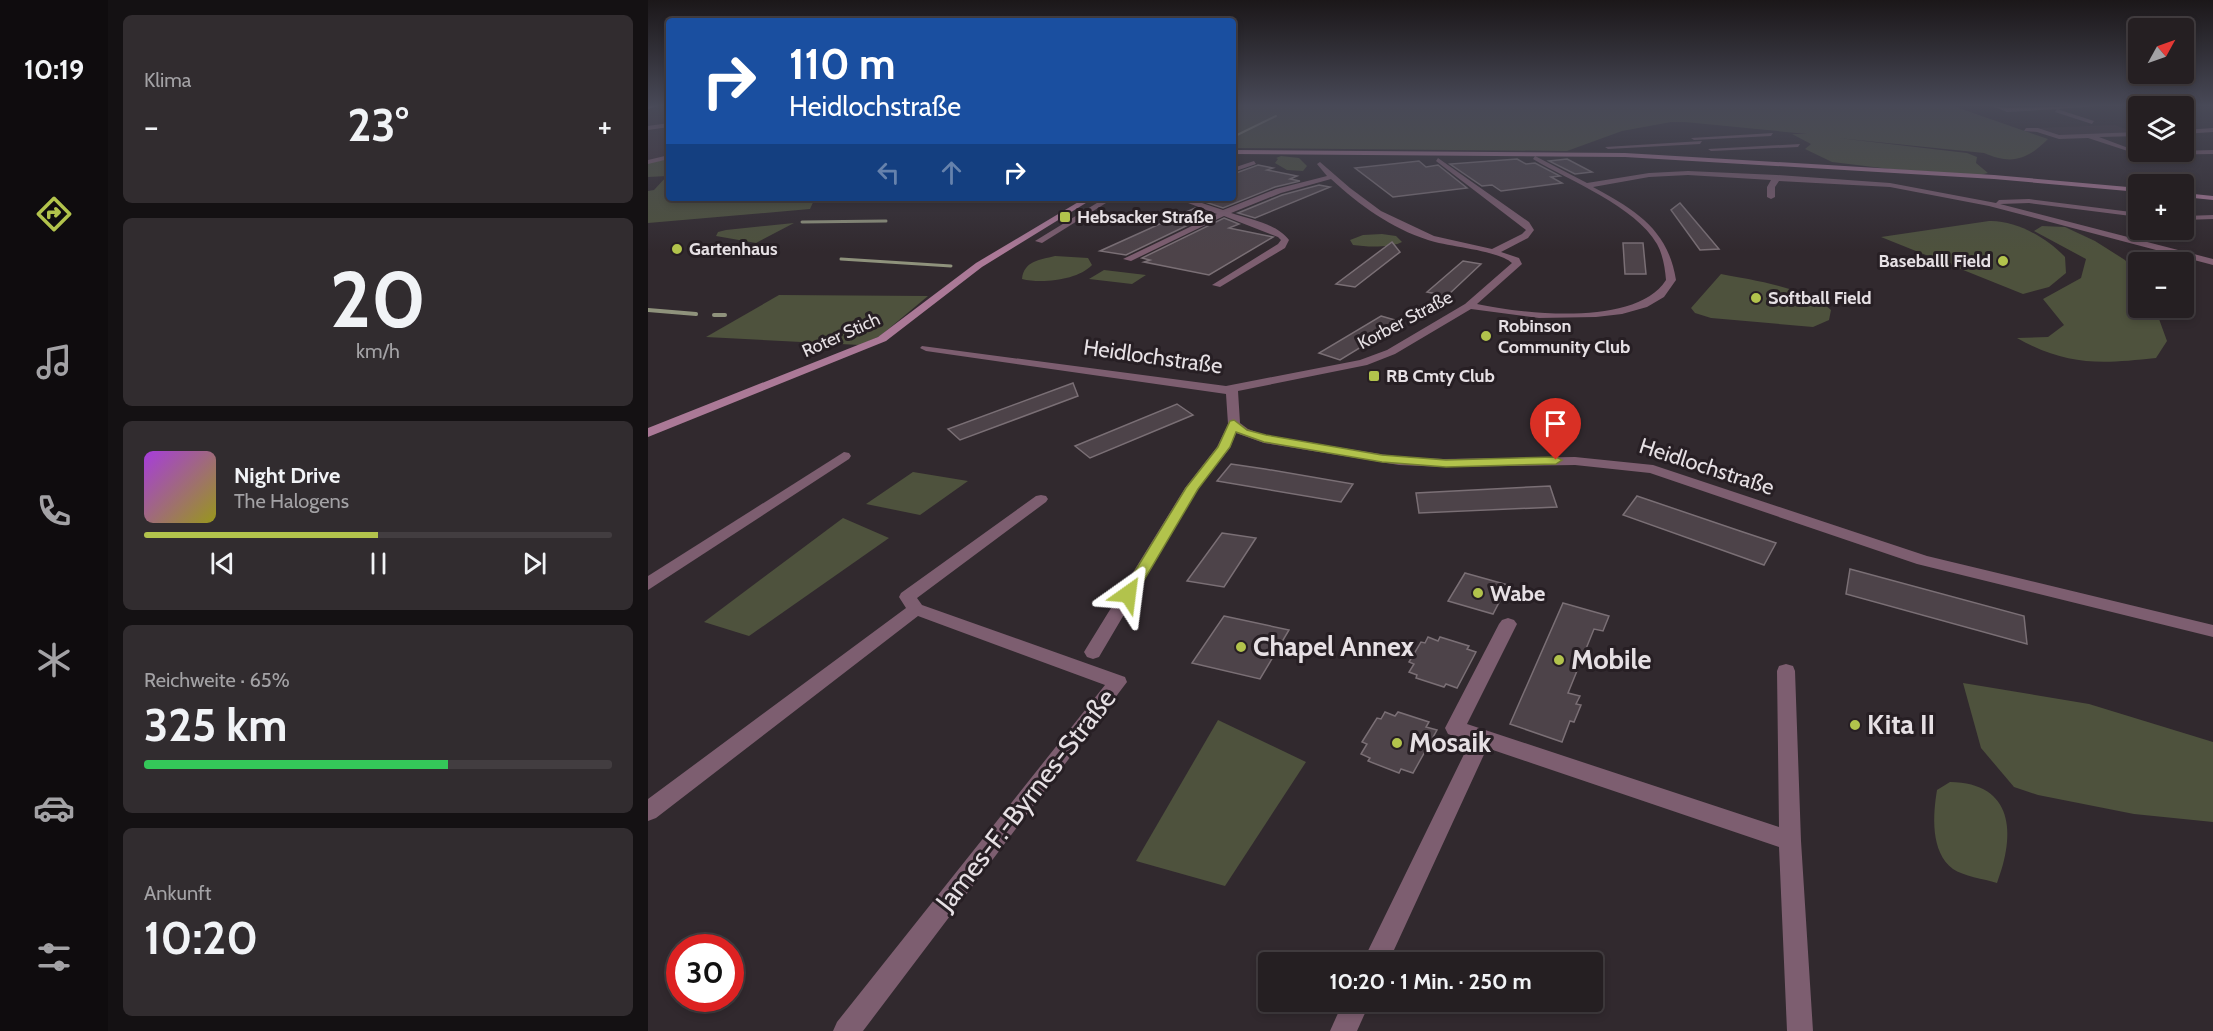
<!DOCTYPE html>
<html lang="de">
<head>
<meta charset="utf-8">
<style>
	body { margin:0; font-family:Cabin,sans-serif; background:#312c2f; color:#f1f3f6; height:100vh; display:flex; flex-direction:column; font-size:22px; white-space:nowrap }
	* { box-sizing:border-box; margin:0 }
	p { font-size:20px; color:#a3a2a5 }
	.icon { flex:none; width:33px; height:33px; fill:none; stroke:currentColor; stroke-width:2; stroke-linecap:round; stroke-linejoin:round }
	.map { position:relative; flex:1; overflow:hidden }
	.side { display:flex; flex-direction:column; gap:15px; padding:15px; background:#141113; width:540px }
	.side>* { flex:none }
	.hud { position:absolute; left:18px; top:18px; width:570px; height:183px; border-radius:6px; box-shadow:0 3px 9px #0003,0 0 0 2px #423d40; background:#1a4fa0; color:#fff; overflow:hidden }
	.needle { width:39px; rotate:50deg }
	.controls { position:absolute; left:1480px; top:18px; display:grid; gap:12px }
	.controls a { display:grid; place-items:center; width:66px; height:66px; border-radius:6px; background:#251f22; box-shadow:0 3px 9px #0003,0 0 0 2px #423d40; font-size:30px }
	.speed { position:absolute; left:18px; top:934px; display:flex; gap:12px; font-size:30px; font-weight:700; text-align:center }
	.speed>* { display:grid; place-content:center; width:78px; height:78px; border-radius:50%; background:#251f22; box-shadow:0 3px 9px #0003,0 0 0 2px #423d40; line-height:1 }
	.speed .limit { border:9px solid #d22; background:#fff; color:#111 }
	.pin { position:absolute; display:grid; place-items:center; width:51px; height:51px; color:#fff; margin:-62px -26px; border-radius:50% 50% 50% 0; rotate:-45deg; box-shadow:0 0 6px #0007 }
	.pin .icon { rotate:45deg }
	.me { position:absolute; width:66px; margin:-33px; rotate:31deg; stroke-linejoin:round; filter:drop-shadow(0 0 4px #0008) }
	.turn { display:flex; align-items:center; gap:21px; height:126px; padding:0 24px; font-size:27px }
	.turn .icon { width:78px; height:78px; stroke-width:2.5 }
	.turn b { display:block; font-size:42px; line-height:51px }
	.lanes { display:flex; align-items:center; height:57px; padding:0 24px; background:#0003; justify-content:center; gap:30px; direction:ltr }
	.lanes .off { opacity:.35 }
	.big { font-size:45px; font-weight:800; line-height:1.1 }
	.side .card { flex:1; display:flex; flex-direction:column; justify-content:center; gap:9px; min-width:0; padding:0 21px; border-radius:9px; background:#312c2f }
	.side .dial { align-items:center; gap:0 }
	.dial b { font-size:78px; line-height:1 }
	.song { display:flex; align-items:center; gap:18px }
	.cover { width:72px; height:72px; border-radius:9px; background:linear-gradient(135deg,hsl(280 70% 55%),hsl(60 70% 35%)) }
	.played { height:6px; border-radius:3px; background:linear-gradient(90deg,#b2c34c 50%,#423d40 50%) }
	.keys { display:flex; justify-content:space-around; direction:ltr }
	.heat { display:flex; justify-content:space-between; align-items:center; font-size:33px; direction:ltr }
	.charge { height:9px; border-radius:4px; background:linear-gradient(90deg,#34c759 65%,#423d40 0) }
	.trip { position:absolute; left:610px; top:952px; width:345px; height:60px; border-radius:6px; background:#251f22; box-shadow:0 3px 9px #0003,0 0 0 2px #423d40; font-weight:800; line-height:60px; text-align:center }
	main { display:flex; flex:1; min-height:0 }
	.dock { display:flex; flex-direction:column; width:108px; justify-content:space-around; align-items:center; background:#0f0c0e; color:#a3a2a5 }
	.dock .icon { width:42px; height:42px }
	.dock .active { color:#b2c34c }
	.dock b { font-size:27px; color:#f1f3f6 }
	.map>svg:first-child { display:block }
	.built { fill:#3e3038 }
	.green { fill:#4e523d }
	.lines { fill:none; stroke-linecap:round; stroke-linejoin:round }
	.stream-far2 { stroke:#8f927c; stroke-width:2 }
	.stream-far1 { stroke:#8f927c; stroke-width:3 }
	.stream { stroke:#8f927c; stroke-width:4 }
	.building { fill:#4d4349; stroke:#7a6f75; stroke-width:1.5 }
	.street { fill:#7d5e70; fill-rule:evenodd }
	.secondary { fill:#ab7997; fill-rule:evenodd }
	.primary { fill:#ce8eb4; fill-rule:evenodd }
	.route { fill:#b2c34c; stroke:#747f31; stroke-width:1.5 }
	.poi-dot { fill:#b2c34c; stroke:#271f24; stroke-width:2 }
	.labels { text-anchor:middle; stroke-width:6; stroke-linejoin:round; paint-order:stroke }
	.far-poi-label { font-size:18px; font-weight:bold; fill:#e6e0e4; stroke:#271f24; text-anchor:start }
	.far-street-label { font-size:18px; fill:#e6e0e4; stroke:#271f24 }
	.street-label { font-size:22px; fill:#e6e0e4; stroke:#271f24 }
	.poi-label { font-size:22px; font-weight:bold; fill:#e6e0e4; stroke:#271f24; text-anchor:start }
	.near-poi-label { font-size:27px; font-weight:bold; fill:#e6e0e4; stroke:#271f24; text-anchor:start }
	.near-street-label { font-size:27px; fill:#e6e0e4; stroke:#271f24 }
</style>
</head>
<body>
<main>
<nav class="dock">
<b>10:19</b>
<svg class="icon active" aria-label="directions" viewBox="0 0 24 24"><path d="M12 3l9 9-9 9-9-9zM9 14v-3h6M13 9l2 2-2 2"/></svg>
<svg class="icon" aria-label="music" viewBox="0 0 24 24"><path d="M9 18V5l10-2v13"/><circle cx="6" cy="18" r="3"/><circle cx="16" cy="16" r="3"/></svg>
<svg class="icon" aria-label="phone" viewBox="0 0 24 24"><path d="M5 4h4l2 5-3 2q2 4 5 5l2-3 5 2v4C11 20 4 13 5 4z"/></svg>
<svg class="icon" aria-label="climate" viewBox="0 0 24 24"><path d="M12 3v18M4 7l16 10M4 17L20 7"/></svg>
<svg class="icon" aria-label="car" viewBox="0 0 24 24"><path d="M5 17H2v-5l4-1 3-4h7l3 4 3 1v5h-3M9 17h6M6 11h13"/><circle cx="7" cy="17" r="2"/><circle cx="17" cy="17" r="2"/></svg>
<svg class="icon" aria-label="filters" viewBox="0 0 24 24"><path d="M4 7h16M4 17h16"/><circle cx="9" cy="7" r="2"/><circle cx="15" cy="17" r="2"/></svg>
</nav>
<section class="side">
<div class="card"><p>Klima</p>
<div class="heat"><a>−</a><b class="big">23°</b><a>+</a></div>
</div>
<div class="card dial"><b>20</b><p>km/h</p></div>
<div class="card">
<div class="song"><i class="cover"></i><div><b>Night Drive</b><p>The Halogens</p></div></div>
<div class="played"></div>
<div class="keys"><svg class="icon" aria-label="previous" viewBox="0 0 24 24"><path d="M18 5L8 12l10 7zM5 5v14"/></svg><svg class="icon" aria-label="pause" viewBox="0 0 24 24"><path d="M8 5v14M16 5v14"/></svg><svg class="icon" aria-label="next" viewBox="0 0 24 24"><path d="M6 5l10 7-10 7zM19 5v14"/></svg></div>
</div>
<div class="card"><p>Reichweite · 65%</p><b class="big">325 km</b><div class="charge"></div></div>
<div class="card"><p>Ankunft</p><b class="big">10:20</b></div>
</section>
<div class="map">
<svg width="1565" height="1031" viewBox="0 0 1565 1031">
	<rect width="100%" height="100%" fill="#31292e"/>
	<!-- built -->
	<g class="built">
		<polygon points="0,106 21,106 21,156 0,162"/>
		<polygon points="1466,125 1491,133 1412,136 1389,128"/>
	</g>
	<!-- green -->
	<g class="green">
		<path d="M585,106H1305L1400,139C1379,160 1364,165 1336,153L1190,138L1319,153L1329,157L1328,163L1340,173L1332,175L1242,169L1184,162L1157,149L1163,144L1144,134H1159L1037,122H1023L974,131L919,151L585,148Z"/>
		<polygon points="633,156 651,158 659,166 655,171 639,170 627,163 630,159 628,158"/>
		<polygon points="21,159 21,198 167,198 162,209 0,223 0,191 6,190 19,176 0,177 0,163"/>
		<path d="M1341,221C1368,220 1399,238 1417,257L1418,273L1401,287L1375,294L1233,237Z"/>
		<polygon points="146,223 108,243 68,236 70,232 78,230"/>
		<path d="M1394,226L1417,227L1447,241L1477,260L1491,278V308H1507L1519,341L1508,358C1452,364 1419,366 1369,338L1400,337L1416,325L1395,299L1433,278L1438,259L1386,231Z"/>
		<path d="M734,234L748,236L754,242C741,248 719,247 705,245L702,240L715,235Z"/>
		<path d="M407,256L440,258L444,265C430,280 394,284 374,279C376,261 391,260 407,256Z"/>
		<polygon points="456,270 498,275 484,284 441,279"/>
		<path d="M1073,274C1104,280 1161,288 1183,310L1181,320L1165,327L1063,318L1047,313L1043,308Z"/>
		<polygon points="131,295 280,296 232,336 212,345 58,337"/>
		<polygon points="265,472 320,481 272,515 218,504"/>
		<polygon points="195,518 241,538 101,636 56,622"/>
		<polygon points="1315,683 1441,704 1565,742 1565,822 1486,814 1390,795 1366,787 1333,748"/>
		<polygon points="570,720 658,762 577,886 488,861"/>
		<path d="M1302,782C1366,783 1368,834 1349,883C1336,879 1315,876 1305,869C1282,852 1285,814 1289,790Z"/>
	</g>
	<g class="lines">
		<!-- stream-far2 -->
		<polyline class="stream-far2" points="585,137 628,116"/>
		<!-- stream-far1 -->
		<g class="stream-far1">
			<polyline points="154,222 238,221"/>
			<polyline points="193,259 303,266"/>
		</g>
		<!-- stream -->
		<g class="stream">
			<polyline points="0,310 48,314"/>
			<polyline points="66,315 77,315"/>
		</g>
	</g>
	<!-- building -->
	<g class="building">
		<polygon points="869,159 878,164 887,163 912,176 903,177 914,183 853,191 844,185 834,186 802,164"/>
		<polygon points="919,159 944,172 927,174 901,161"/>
		<polygon points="771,161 778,167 790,165 819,188 745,197 707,168"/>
		<polygon points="610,165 625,168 619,170 649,176 642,179 652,181 627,187 575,208 560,203 573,198 585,198 585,174"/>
		<polygon points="671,185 682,187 607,218 590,213 634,195"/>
		<polygon points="1032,203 1071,249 1052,250 1023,210"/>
		<polygon points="547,208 563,214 478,255 452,251"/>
		<polygon points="576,218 591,224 581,228 625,237 561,275 496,262 502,260 494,258"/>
		<polygon points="744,242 752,252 707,287 688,284"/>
		<polygon points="975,243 995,243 998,274 977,274"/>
		<polygon points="815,261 833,264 799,296 779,292"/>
		<polygon points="733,316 754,322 692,360 671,353"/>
		<polygon points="425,383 430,396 312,440 300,429"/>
		<polygon points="529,404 545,415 442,458 427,446"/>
		<polygon points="583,464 617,469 705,484 693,502 569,481"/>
		<polygon points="902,486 909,507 771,513 768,493"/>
		<polygon points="989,496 1092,531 1128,543 1116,565 975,515"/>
		<polygon points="574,533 608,538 576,587 539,581"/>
		<polygon points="1202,569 1376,616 1379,644 1198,594"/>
		<polygon points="817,573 860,585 845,614 800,601"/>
		<polygon points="915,603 961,616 955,631 946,629 920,693 932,696 928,704 933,705 926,722 922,721 914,742 862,724"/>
		<polygon points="576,616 641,630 612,679 544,663"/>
		<polygon points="780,637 790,641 792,637 821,646 819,649 828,652 809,688 798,684 796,687 768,678 769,675 761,672 766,664 761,662 773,642 777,643"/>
		<polygon points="737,712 747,716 750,712 781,722 778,727 789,730 765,773 753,769 751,773 720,761 722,758 713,754 719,744 714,742 729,718 733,719"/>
	</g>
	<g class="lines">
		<!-- street -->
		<g class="street">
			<polygon points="1344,106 1359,108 1449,106 1409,109 1446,121 1444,124 1407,112 1409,109 1359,112"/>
			<polygon points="21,123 21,127 0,130 0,126"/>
			<polygon points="1378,128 1390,128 1411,135 1491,132 1491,136 1451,137 1491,152 1565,150 1565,154 1492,155 1440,138 1411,139 1389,132 1376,131"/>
			<polygon points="1565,128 1565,132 1536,134 1536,130"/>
			<polygon points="1125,133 1123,136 1046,140 1043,138"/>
			<polygon points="1054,141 1052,144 960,149 957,147"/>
			<polygon points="1152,144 1150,147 1063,151 1060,149"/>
			<polygon points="21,155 21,159 0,164 0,160"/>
			<path d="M887,156L939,183L1001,173L1040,171L1129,175L1242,183L1348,203L1351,200L1381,199L1491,213V217L1381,203L1352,204L1565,259V265L1341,206L1242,187L1131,181L1127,187V197L1123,199L1119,197V187L1123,180L1040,175L1001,177L945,187C987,210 1020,229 1028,280L1016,297L999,307L974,314L948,317L891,318L823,309L747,354L719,365L590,391L592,423L600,429L619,436L751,457L796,459L927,457L1005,465L1279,556L1565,625V637L1269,564L1002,473L927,465L796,467L751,465L616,443L588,433L582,448L550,489L451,657L445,659L439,657L436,652L439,647L537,488L569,447L580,424L578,394L278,351L272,348L274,346L578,386L712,360L739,350L817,304L864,263C850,250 801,247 780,240C743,228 711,205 683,179L633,193L583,213C602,219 629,224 641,240L637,248L572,287L564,285L630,244L633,240L630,237L576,216L483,261L475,259L569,214L527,198H539L575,210L628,189L679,176L669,164L672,162L702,188L733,211L786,236L844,249L874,234L878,230L788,161L790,158L881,222L886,230L880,238L853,252L871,258L874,264L829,304C876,314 988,327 1018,280C1017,268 1015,255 1009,244C987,206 922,181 885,159Z"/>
			<polygon points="606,161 608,164 585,172 585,168"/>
			<polygon points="457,198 466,198 394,243 387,241"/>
			<polygon points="1565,215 1565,219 1536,220 1536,216"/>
			<polygon points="196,452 201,453 203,456 201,459 0,590 0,576"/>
			<polygon points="393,495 398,496 400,499 398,502 269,598 274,605 477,677 479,682 215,1031 185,1031 189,1022 457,685 270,616 8,818 0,821 0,799 258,608 251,597 253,593 388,496"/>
			<polygon points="860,618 866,620 869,624 819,724 1131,827 1129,671 1131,666 1138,664 1145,666 1147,671 1153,841 1165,1031 1139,1031 1131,847 839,748 740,963 714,963 822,742 800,734 797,728 851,624 854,620"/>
			<polygon points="695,1002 722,1002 709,1031 682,1031"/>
		</g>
		<!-- secondary -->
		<g class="secondary">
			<polygon points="585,150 977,153 1346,175 1491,188 1491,192 1346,179 977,157 585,154"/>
			<polygon points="1536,193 1565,196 1565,200 1536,197"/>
			<polygon points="437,198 446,198 334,267 238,341 0,437 0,428 230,337 328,263"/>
		</g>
		<!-- primary -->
		<polygon class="primary" points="0,106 9,106 0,109"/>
	</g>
	<!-- sky -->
	<linearGradient id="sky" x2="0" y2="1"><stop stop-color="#1b1719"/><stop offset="0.42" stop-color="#484957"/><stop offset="1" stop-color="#484957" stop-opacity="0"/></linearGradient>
	<rect width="1565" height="251" fill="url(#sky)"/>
	<!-- route -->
	<polygon class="route" points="586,420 599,430 618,435 734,455 798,460 908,457 914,460 908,464 798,467 734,462 616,442 588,432 582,447 550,489 486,597 475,597 473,594 538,488 570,447 582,421"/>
	<!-- markers -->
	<g class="poi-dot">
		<rect x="411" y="211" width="12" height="12" rx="3"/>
		<circle cx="29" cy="249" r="6"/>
		<circle cx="1355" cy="261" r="6"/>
		<circle cx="1108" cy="298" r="6"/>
		<circle cx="838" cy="336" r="6"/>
		<rect x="720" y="370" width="12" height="12" rx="3"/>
		<circle cx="830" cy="593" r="6"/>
		<circle cx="593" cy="647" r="6"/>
		<circle cx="911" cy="660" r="6"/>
		<circle cx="1207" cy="725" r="6"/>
		<circle cx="749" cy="743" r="6"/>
	</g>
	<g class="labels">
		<!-- far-poi labels -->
		<g class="far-poi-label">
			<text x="429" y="223">Hebsacker Straße</text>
			<text x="41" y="255">Gartenhaus</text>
			<text x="1343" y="267" text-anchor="end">Baseballl Field</text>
			<text x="1120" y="304">Softball Field</text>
			<text x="850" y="332">Robinson<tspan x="850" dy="21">Community Club</tspan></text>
			<text x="738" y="382">RB Cmty Club</text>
		</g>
		<!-- far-street labels -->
		<g class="far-street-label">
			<text transform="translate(757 320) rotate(-28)" y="6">Korber Straße</text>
			<text transform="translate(193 335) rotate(-24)" y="6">Roter Stich</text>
		</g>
		<!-- street labels -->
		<g class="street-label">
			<text transform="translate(505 356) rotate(8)" y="8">Heidlochstraße</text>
			<text transform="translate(1059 466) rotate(18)" y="8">Heidlochstraße</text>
		</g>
		<!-- poi labels -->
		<g class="poi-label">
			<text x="842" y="601">Wabe</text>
		</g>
		<!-- near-poi labels -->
		<g class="near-poi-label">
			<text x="605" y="656">Chapel Annex</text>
			<text x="923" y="669">Mobile</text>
			<text x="1219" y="734">Kita II</text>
			<text x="761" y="752">Mosaik</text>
		</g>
		<!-- near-street labels -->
		<g class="near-street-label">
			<text transform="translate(378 800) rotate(-52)" y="9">James-F.-Byrnes-Straße</text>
		</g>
	</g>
</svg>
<div class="controls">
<a><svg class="needle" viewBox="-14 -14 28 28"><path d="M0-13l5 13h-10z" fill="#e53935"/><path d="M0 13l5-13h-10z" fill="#a3a2a5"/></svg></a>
<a><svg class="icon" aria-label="layers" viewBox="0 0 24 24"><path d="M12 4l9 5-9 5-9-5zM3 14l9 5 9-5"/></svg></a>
<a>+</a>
<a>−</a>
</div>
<div class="speed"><div class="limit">30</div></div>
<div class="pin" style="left:908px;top:460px;background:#d93025"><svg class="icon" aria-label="arrive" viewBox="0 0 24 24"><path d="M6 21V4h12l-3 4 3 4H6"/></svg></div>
<svg class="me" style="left:480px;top:594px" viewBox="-20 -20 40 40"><path d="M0-17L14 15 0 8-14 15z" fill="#b2c34c" stroke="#fff" stroke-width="4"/></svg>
<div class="trip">10:20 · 1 Min. · 250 m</div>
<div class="hud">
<div class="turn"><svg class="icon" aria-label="right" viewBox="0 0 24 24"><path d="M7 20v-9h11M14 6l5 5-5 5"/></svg><div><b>110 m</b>Heidlochstraße</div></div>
<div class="lanes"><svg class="icon off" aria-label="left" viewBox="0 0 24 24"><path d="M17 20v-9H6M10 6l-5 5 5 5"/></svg><svg class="icon off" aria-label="ahead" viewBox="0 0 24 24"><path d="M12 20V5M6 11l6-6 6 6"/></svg><svg class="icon" aria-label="right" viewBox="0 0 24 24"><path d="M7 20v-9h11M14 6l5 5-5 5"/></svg></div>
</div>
</div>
</main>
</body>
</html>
